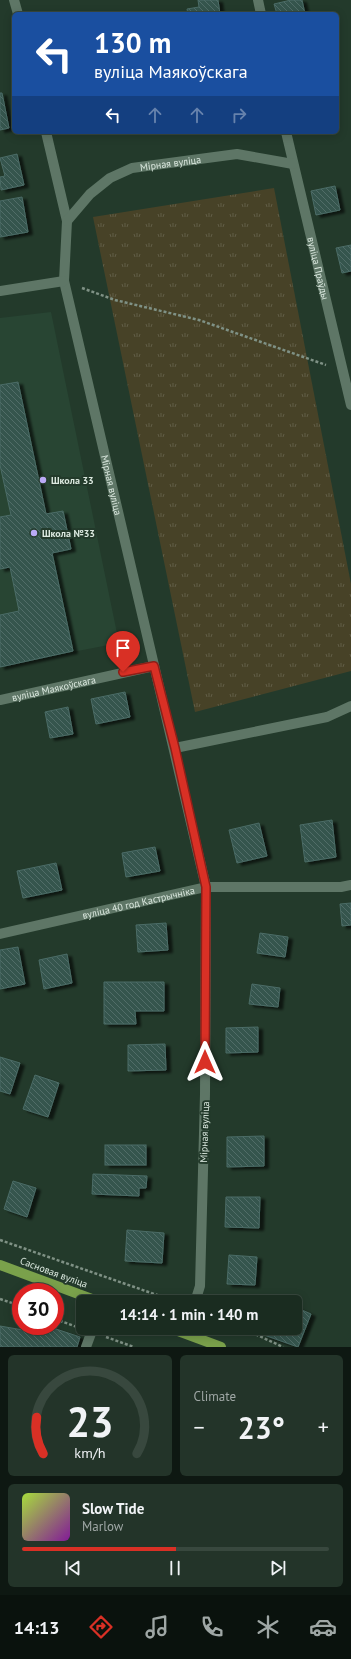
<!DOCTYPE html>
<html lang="en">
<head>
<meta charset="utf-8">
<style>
	body { margin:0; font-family:"PT Sans",sans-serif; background:#233429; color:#f1f3f6; height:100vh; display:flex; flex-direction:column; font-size:15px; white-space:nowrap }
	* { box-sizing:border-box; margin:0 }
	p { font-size:13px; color:#9fa7a5 }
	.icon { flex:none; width:22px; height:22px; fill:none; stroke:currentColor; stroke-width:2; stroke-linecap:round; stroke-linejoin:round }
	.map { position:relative; height:1347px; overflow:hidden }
	.side { display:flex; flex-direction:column; gap:8px; padding:8px; background:#0e1812; flex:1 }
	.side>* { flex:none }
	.top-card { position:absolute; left:12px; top:12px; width:327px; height:122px; border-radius:6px; box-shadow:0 2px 10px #0003,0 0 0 1px #38483e; background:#1a4fa0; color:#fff; overflow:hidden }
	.speed { position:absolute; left:12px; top:1283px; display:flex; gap:8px; font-size:20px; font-weight:700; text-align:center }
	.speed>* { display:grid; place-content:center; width:52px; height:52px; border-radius:50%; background:#1a2c20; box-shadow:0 2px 10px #0003,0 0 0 1px #38483e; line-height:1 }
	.speed .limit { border:6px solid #d22; background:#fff; color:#111 }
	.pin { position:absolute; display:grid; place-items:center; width:34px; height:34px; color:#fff; margin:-41px -17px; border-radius:50% 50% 50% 0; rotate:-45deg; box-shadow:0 0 4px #0007 }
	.pin .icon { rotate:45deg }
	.me { position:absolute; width:44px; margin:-22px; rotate:0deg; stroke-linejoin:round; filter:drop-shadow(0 0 3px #0008) }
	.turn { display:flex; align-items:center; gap:14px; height:84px; padding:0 16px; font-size:18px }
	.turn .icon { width:52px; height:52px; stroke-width:2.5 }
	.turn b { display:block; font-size:28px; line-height:34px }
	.lanes { display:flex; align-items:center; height:38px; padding:0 16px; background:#0003; justify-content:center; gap:20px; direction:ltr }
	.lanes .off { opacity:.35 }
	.big { font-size:30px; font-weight:700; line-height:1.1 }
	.side .tile { flex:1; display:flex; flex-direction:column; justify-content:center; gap:6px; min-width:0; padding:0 14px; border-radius:6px; background:#233429 }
	.side .dial { align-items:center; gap:0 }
	.dial svg { height:104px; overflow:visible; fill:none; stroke:#38483e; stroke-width:7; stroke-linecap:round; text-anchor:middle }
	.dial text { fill:#f1f3f6; stroke:none }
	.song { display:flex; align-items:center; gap:12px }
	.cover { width:48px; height:48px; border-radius:6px; background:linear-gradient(135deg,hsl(80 70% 55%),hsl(290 70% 35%)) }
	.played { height:4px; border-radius:2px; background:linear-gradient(90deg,#d93025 50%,#38483e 50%) }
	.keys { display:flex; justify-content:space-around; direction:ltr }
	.heat { display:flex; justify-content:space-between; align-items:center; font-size:22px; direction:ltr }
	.side .tiles { flex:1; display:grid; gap:8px; grid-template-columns:1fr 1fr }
	.tile:last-child { grid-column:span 2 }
	.trip { position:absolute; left:76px; top:1295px; width:226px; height:40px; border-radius:6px; background:#1a2c20; box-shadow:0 2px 10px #0003,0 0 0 1px #38483e; font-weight:700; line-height:40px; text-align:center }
	.tabs { display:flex; height:64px; justify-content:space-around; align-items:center; background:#0a120d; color:#9fa7a5 }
	.tabs .icon { width:28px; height:28px }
	.tabs .on { color:#d93025 }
	.tabs b { font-size:18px; color:#f1f3f6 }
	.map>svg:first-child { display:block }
	.built { fill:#284533 }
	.grass { fill:url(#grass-tufts) }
	.building { fill:url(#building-back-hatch); stroke:#4b6c66; filter:url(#shadow) }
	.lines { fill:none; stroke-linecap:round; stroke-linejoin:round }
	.path { stroke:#7f9185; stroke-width:2.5; stroke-dasharray:3 2; stroke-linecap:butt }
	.minor { stroke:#5e7666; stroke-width:10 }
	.major { stroke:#7aa14b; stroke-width:10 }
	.route-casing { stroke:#8d1f18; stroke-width:10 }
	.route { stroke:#d93025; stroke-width:7 }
	.poi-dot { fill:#baaaf6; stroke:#233a2b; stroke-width:1.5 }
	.labels { text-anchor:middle; stroke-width:4; stroke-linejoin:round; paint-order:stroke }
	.street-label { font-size:10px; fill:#dbe8df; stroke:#233a2b }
	.poi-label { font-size:10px; font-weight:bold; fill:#dbe8df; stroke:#233a2b; text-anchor:start }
</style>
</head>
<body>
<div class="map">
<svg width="351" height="1347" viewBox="0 0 351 1347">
	<defs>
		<pattern id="grass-tufts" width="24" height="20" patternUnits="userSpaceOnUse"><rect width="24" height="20" fill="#474227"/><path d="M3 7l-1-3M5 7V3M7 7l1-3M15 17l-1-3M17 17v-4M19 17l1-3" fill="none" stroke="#615d46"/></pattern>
		<pattern id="building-back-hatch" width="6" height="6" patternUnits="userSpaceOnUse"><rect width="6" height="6" fill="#34544e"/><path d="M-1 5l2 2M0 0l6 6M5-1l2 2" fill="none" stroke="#516d67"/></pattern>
		<filter id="shadow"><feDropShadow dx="4.5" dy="2.5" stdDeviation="1" flood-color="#0009"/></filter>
	</defs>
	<rect width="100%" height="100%" fill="#233a2b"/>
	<!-- built -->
	<polygon class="built" points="51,312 119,643 0,666 0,318"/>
	<!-- grass -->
	<polygon class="grass" points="274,188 351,584 351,671 195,712 93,217"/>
	<!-- building -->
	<g class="building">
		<polygon points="198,0 218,0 220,14 188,14 187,9 199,7"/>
		<polygon points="291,0 302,0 305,14 277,14 274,4"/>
		<polygon points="0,93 2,93 9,128 0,130"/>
		<polygon points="17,154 24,185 1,190 0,177 5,176 0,158"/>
		<polygon points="335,186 340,210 316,215 311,191"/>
		<polygon points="22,197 28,232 0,237 0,201"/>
		<polygon points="351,245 351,271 342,273 336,248"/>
		<polygon points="18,382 46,514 63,511 71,549 52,553 73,651 0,667 0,615 19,611 10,567 0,569 0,517 11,515 0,465 0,385"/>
		<polygon points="125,692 130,717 96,724 91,699"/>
		<polygon points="68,707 73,734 50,738 45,712"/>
		<polygon points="332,820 336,857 305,862 300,825"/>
		<polygon points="259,823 267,856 237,863 229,830"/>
		<polygon points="155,847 160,871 126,877 122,853"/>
		<polygon points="56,863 62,890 23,898 17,871"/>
		<polygon points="351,903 351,925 342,926 340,904"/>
		<polygon points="166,923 168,950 138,952 136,925"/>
		<polygon points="260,933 288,937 285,957 257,953"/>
		<polygon points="18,947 25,984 0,989 0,950"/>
		<polygon points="67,954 72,983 44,989 39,960"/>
		<polygon points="104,982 164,982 164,1011 135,1011 136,1024 104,1024"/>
		<polygon points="252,984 280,988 278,1007 249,1004"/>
		<polygon points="258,1027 258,1052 226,1053 226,1028"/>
		<polygon points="165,1044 166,1070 128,1071 128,1045"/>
		<polygon points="0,1057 20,1063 10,1094 0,1091"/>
		<polygon points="35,1075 59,1083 48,1117 23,1109"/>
		<polygon points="264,1136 264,1166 227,1167 227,1137"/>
		<rect x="105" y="1145" width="41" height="20"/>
		<polygon points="93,1174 147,1176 146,1188 139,1188 139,1196 92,1194"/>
		<polygon points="13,1181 36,1188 27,1217 4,1209"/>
		<polygon points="226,1197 260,1197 259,1228 225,1227"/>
		<polygon points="127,1230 164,1233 162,1263 125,1261"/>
		<polygon points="229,1255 257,1257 255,1285 227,1284"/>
		<polygon points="295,1307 311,1314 298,1347 264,1335 267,1328 295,1328"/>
		<polygon points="0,1326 23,1330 24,1326 47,1326 80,1337 77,1347 0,1347"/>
	</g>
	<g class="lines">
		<!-- path -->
		<g class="path">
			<polyline points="82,288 115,300 199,320 326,365"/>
			<polyline points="0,1240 177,1302"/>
			<polyline points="0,1299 21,1306"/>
			<polyline points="55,1319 77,1327"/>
			<polyline points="242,1328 283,1347"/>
			<polyline points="106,1337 134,1347"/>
		</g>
		<!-- minor -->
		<g class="minor">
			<polyline points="14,0 18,14"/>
			<polyline points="258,0 261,14"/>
			<path id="s1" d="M46,132L67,221L64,281L206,887L205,1094L200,1286L195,1302"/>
			<path id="s2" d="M286,132L351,405"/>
			<path id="s3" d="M67,221L90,194L110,178L132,168L237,154L293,164"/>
			<polyline points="0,291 64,281"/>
			<path id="s4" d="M0,700L154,666"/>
			<polyline points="175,748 327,717 351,706"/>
			<path id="s5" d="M0,934L206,887H341L351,885"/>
			<polyline points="86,1347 93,1328"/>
		</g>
		<!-- major -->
		<g class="major">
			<polyline points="0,1265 100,1302"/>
			<polyline points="170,1328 221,1347"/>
		</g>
	</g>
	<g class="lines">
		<defs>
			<polyline id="route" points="123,672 154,666 175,748 206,887 205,1062"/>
		</defs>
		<!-- route casing -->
		<use href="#route" class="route-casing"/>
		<!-- route -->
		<use href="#route" class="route"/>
	</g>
	<!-- markers -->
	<g class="poi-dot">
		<circle cx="43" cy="480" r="4"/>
		<circle cx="34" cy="533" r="4"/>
	</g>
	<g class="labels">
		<!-- street labels -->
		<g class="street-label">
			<text dy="4" stroke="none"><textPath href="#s3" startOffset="124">Мірная вуліца</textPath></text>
			<text dy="4" stroke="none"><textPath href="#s2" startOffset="140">вуліца Праўды</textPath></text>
			<text dy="4" stroke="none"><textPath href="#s1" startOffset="361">Мірная вуліца</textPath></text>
			<text dy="4" stroke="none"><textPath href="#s4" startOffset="55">вуліца Маякоўскага</textPath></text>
			<text dy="4" stroke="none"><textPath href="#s5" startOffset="142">вуліца 40 год Кастрычніка</textPath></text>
			<text transform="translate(204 1132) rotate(-88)" y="4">Мірная вуліца</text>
			<text transform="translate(54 1272) rotate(20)" y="4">Сасновая вуліца</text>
		</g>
		<!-- poi labels -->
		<g class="poi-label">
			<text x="51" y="484">Школа 33</text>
			<text x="42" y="537">Школа №33</text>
		</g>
	</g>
</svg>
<div class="speed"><div class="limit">30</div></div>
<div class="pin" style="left:123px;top:672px;background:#d93025"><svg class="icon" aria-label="arrive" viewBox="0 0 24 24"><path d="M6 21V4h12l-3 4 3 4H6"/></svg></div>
<svg class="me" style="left:205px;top:1062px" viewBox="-20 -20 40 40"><path d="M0-17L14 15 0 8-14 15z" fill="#d93025" stroke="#fff" stroke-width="4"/></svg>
<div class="trip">14:14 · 1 min · 140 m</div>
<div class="top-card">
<div class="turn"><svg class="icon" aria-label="left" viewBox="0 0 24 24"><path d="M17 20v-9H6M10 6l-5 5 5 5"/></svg><div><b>130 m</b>вуліца Маякоўскага</div></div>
<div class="lanes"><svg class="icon" aria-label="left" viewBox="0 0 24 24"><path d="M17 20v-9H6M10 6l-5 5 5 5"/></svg><svg class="icon off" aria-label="ahead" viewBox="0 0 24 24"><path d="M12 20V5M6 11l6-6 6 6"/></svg><svg class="icon off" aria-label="ahead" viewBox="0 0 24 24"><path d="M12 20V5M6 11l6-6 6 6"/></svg><svg class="icon off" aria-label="right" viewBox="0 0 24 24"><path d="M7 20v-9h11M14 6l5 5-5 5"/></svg></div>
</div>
</div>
<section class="side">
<div class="tiles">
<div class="tile dial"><svg viewBox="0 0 100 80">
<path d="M14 69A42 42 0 1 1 86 69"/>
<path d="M14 69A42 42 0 0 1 9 41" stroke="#d93025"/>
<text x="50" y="56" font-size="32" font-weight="700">23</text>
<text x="50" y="72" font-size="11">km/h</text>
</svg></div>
<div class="tile"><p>Climate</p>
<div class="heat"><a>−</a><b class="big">23°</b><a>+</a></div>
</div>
<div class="tile">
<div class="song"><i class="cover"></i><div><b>Slow Tide</b><p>Marlow</p></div></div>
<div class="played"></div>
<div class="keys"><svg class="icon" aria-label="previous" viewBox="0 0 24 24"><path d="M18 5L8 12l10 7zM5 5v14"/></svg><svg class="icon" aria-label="pause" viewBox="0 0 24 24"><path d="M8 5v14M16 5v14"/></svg><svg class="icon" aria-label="next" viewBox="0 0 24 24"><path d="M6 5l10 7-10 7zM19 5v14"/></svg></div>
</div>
</div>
</section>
<nav class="tabs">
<b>14:13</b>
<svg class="icon on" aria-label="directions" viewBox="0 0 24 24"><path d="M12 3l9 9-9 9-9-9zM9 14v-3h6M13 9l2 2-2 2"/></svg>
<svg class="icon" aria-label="music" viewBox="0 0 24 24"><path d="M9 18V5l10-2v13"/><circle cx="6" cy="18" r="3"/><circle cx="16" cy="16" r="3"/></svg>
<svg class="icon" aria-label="phone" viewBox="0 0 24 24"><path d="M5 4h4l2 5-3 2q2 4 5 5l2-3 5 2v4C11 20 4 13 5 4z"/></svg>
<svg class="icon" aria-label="climate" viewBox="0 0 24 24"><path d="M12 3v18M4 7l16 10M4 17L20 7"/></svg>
<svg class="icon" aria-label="car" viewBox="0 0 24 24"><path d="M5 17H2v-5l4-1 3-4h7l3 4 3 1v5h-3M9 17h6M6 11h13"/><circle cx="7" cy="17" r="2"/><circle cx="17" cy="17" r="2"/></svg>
</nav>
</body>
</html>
